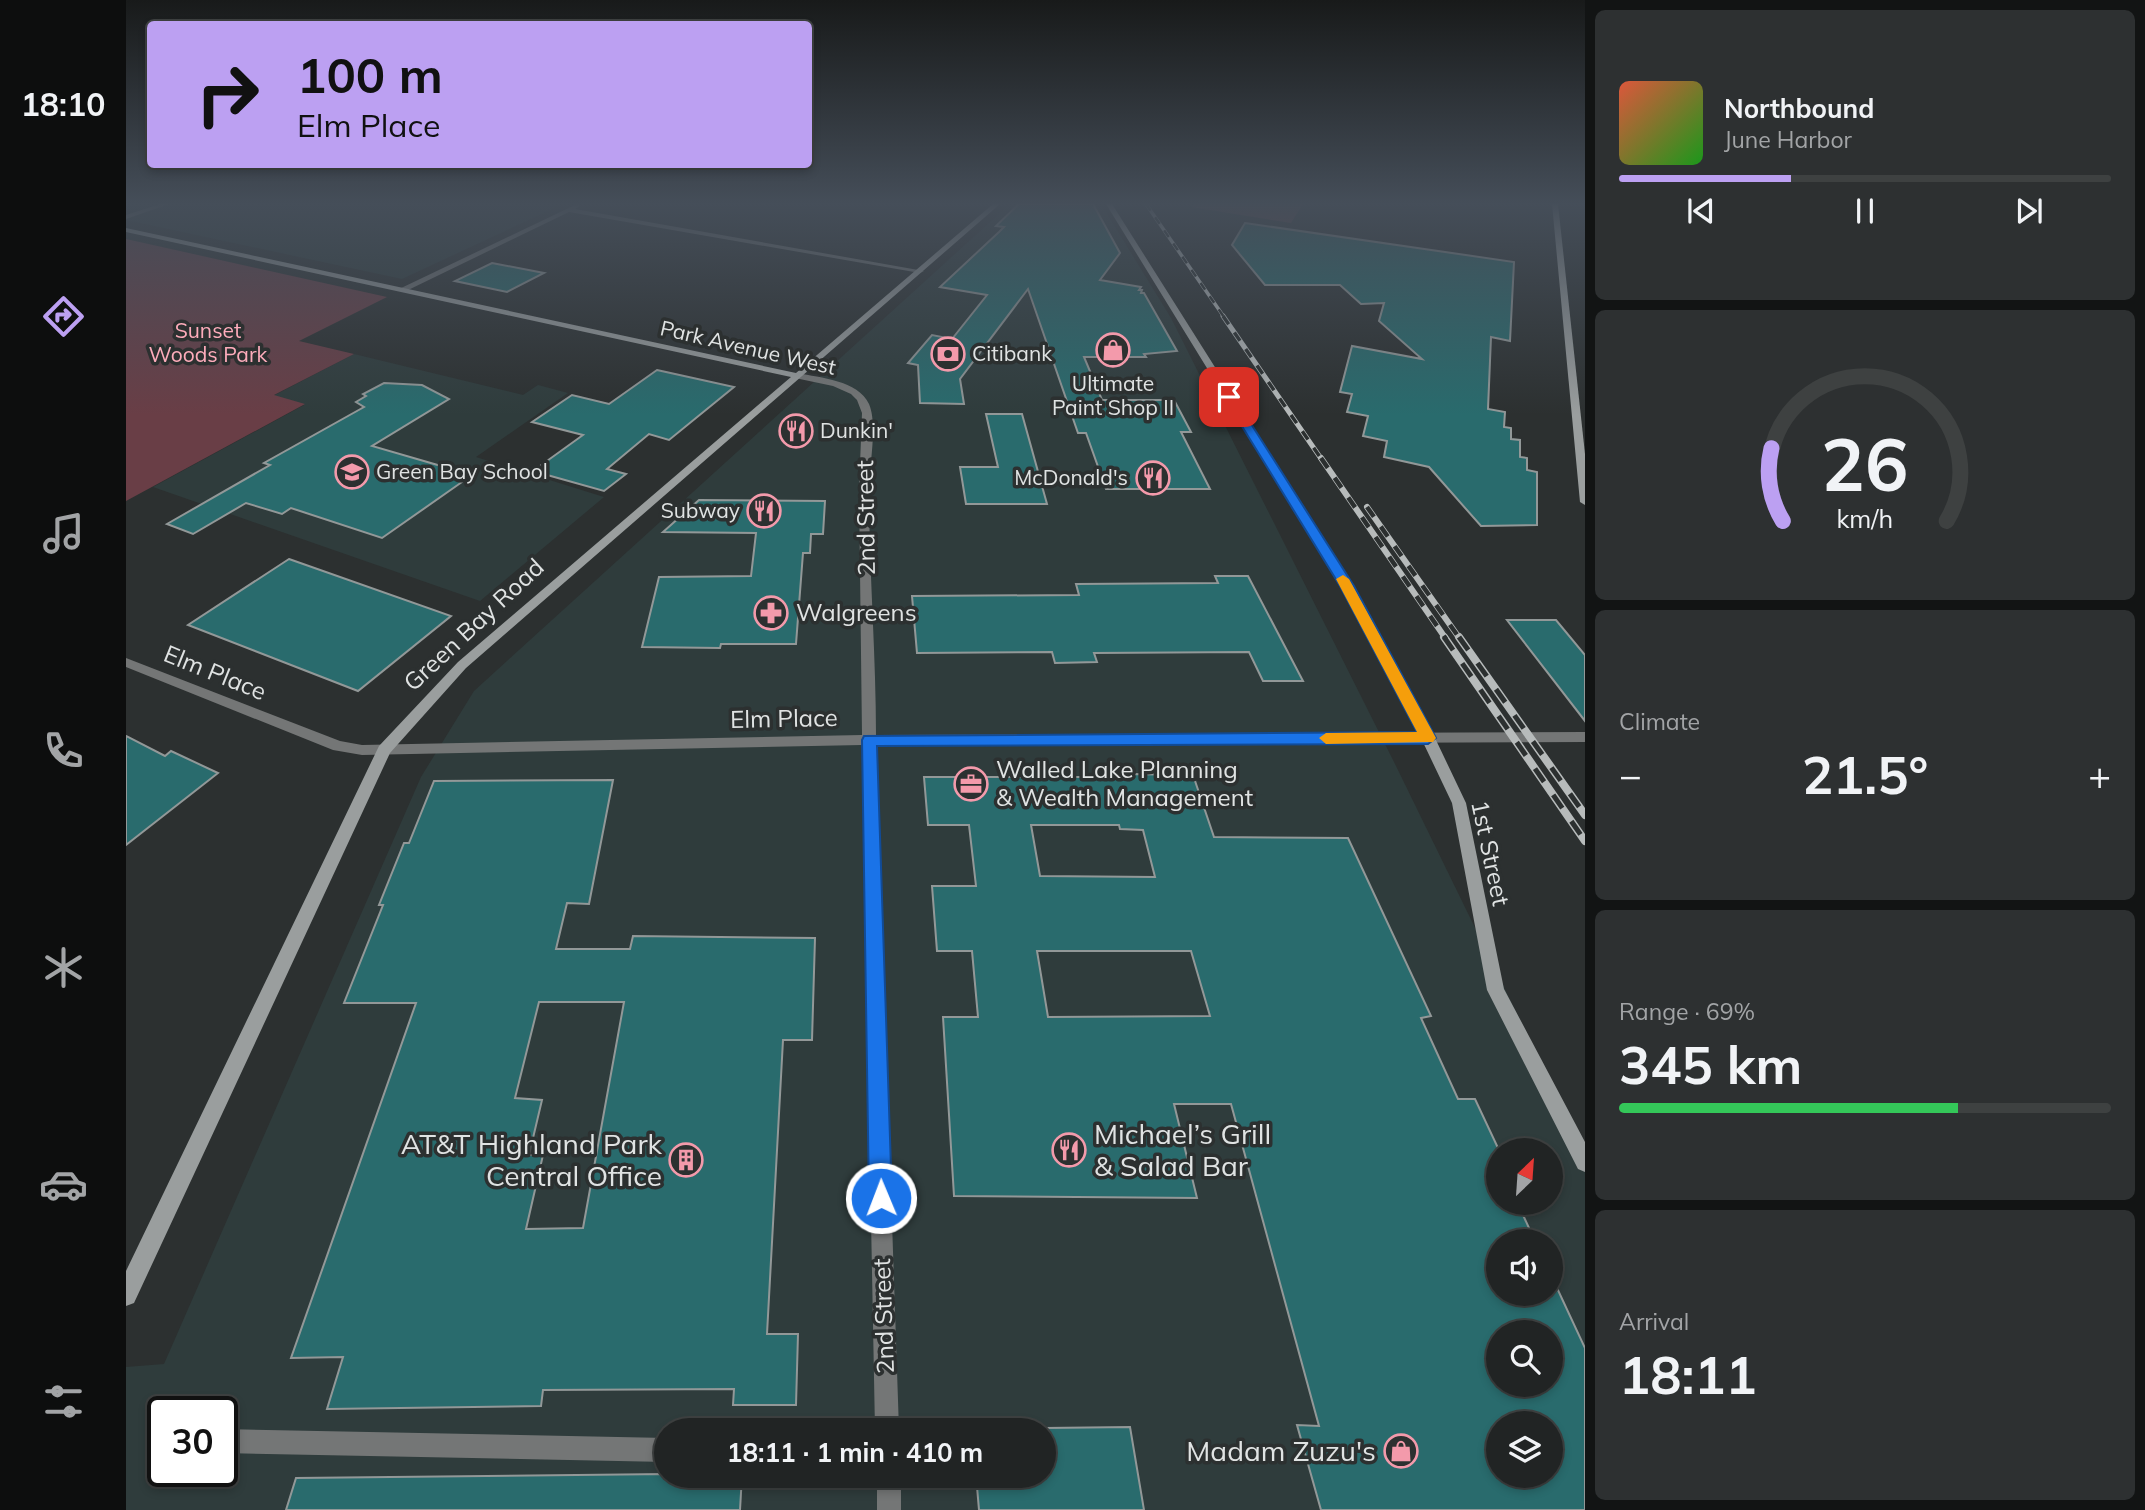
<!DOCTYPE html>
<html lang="en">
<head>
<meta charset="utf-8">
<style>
	body { margin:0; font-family:Mulish,sans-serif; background:#2d3031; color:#f1f3f6; height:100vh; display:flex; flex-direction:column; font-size:26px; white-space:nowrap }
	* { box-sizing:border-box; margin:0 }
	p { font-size:23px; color:#a2a4a6 }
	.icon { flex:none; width:38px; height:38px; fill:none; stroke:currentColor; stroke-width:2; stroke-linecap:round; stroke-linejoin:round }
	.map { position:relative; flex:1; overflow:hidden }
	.panel { display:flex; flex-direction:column; gap:10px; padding:10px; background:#121414; width:560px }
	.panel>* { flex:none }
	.guide { position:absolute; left:21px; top:21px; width:665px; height:147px; border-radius:7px; box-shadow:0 4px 10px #0003,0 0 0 2px #3e4141; background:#bca0f2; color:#111; overflow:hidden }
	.needle { width:46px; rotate:25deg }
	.fabs { position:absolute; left:1360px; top:1138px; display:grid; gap:14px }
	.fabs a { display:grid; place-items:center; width:77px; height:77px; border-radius:50%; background:#212424; box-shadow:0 4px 10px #0003,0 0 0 2px #3e4141; font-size:35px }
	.speed { position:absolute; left:21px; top:1396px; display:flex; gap:14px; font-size:35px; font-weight:700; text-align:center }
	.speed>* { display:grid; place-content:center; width:91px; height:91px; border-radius:50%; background:#212424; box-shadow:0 4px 10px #0003,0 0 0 2px #3e4141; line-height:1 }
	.speed .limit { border:4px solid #111; border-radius:10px; background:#fff; color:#111 }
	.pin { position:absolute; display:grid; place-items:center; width:60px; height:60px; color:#fff; margin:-30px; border-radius:14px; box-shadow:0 4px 10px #0006 }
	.me { position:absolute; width:77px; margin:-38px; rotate:359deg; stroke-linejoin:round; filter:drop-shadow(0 0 5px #0008) }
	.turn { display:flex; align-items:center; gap:24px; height:147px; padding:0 35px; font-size:32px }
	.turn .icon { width:91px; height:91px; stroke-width:2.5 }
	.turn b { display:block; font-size:49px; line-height:60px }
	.big { font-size:52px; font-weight:700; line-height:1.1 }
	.panel .widget { flex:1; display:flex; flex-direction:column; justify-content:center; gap:10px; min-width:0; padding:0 24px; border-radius:10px; background:#2d3031 }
	.panel .dial { align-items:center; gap:0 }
	.dial svg { height:182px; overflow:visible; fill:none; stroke:#3e4141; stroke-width:7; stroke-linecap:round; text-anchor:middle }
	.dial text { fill:#f1f3f6; stroke:none }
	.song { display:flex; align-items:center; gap:21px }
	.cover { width:84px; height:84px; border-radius:10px; background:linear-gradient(135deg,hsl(10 70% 55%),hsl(120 70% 35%)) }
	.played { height:7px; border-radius:4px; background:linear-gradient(90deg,#bca0f2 35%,#3e4141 35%) }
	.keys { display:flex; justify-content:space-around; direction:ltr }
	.heat { display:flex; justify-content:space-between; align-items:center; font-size:38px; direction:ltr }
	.charge { height:10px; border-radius:5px; background:linear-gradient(90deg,#34c759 69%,#3e4141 0) }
	.trip { position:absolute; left:528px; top:1418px; width:402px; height:70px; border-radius:35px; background:#212424; box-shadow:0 4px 10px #0003,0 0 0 2px #3e4141; font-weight:700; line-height:70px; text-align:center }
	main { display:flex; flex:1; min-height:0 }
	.tab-bar { display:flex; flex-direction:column; width:126px; justify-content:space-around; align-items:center; background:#0d0e0e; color:#a2a4a6 }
	.tab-bar .icon { width:49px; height:49px }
	.tab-bar .on { color:#bca0f2 }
	.tab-bar b { font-size:32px; color:#f1f3f6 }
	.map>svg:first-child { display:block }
	.built { fill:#2f3c3c; fill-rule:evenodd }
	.green { fill:#693e46 }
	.building { fill:#296b6d; stroke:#929898; stroke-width:2; fill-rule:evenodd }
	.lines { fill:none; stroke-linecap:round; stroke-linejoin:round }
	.street { fill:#747676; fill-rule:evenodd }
	.secondary { fill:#9a9e9e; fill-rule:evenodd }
	.rail-far3-casing { stroke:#b7bbbb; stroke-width:3.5 }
	.rail-far2-casing { stroke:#b7bbbb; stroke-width:5 }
	.rail-far1-casing { stroke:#b7bbbb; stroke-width:6 }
	.rail-casing { stroke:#b7bbbb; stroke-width:8 }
	.rail-far3 { stroke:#2c3030; stroke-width:2.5; stroke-dasharray:8; stroke-linecap:butt }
	.rail-far2 { stroke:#2c3030; stroke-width:3.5; stroke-dasharray:10; stroke-linecap:butt }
	.rail-far1 { stroke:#2c3030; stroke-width:4.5; stroke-dasharray:12; stroke-linecap:butt }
	.rail { stroke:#2c3030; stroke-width:5; stroke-dasharray:16; stroke-linecap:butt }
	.route { fill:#1a73e8; stroke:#114b97; stroke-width:2 }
	.slow { fill:#f59e0b }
	.labels { text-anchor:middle; stroke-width:7; stroke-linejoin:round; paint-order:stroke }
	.far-park-label { font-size:21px; fill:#fdacbb; stroke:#2c3030 }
	.far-street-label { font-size:21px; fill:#e0e3e3; stroke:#2c3030 }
	.far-poi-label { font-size:21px; fill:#e0e3e3; stroke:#2c3030; text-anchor:start }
	.street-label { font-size:24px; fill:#e0e3e3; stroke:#2c3030 }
	.poi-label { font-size:24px; fill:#e0e3e3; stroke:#2c3030; text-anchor:start }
	.near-poi-label { font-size:28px; fill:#e0e3e3; stroke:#2c3030; text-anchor:end }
</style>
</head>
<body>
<main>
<nav class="tab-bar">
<b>18:10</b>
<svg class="icon on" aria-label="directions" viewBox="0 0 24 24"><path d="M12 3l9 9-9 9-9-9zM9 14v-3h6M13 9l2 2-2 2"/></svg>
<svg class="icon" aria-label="music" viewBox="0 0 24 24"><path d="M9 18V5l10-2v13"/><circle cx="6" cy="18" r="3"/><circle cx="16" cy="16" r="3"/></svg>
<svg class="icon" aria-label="phone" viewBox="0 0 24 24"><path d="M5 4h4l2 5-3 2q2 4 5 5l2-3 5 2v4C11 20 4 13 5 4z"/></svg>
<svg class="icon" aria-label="climate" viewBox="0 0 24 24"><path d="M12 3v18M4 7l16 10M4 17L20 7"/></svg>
<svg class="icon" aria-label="car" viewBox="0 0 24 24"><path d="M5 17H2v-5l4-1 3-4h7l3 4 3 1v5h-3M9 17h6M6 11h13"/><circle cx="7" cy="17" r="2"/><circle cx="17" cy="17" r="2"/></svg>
<svg class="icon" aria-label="filters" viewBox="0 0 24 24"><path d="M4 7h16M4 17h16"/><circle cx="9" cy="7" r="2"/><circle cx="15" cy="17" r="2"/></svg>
</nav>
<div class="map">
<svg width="1459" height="1510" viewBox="0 0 1459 1510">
	<rect width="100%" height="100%" fill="#2c3030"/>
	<!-- built -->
	<g class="built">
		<polygon points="0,204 437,204 276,279 0,220"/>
		<path d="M884,204H975L1045,318L1270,766L1459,1153V1510H0V1367L38,1364L295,777L348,691ZM1372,1150H1424V1202H1372ZM1372,1241H1424V1293H1372ZM1372,1332H1424V1384H1372ZM37,1412H96V1472H37ZM1372,1423H1424V1475H1372ZM541,1430H919V1475H541Z"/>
		<polygon points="228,354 397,395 412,385 442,393 350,457 478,497 354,601 27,487 178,405 147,396"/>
	</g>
	<!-- green -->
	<g class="green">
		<polygon points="1068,204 1177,204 1165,223 1065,207"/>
		<polygon points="0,239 261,297 173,341 228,354 148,395 179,404 0,501"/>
	</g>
	<!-- building -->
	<g class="building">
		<polygon points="893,204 967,204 994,253 974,280 1015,287 1013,290 1016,290 1015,293 1018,293 1051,351 1018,354 1020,357 958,357 976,400 1048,400 1065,432 1055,432 1084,489 980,489 960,433 952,433 902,289 834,379 838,404 794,403 792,365 782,363 806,335 826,339 861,295 814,287 873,232 878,227 870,226"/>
		<polygon points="1119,223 1388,262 1384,341 1365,337 1362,409 1379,412 1378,427 1385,428 1385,439 1394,440 1394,457 1401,458 1401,470 1411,472 1411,525 1355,526 1303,467 1258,457 1261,441 1237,436 1242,416 1221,412 1226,394 1214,392 1226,346 1296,359 1253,321 1258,303 1235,304 1214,285 1139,285 1106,245"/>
		<polygon points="366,263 418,273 381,292 329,281"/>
		<polygon points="531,370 608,387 543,440 523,434 481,469 500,474 478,491 407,471 457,435 406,422 446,395 483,404"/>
		<polygon points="258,383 296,385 323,399 246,446 346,475 256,538 165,508 156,514 120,503 67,534 41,524 144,465 138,463 238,407 230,402 240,396 237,394"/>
		<polygon points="860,414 896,414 921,504 840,504 834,467 872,467"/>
		<polygon points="573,500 699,501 697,534 685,534 684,553 677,553 670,644 595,644 594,648 516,647 533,577 625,576 630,533 537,532"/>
		<polygon points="163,559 325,616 232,691 62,625"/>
		<polygon points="1089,576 1122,576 1177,681 1137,681 1123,652 968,653 971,662 929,663 926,652 791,653 786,596 953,595 950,584 1092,583"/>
		<polygon points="1381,620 1430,620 1459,655 1459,721"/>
		<polygon points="0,736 39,756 45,751 92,773 0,845"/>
		<path d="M1003,774L1067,775L1088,837L1222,838L1305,1016L1295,1018L1332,1099H1349L1372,1148V1202H1391L1409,1241H1372V1293H1424V1273L1459,1348V1510H1195L1171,1425L1193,1426L1105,1104H1048L1071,1198L828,1196L817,1017H852L846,951H811L806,886H850L843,825H802L798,777H1003ZM905,825H993L994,829L1017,830L1029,877L914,876ZM911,951H1065L1084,1016L922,1017ZM1372,1332H1424V1384H1372ZM1372,1423H1424V1475H1372Z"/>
		<path d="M487,780L463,904L441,903L430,949H504L507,936L689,938L686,1040H657L641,1334H672L670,1405H607L608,1389L417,1390L415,1406L201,1409L217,1357L165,1358L290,1003H218L257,905H253L278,843H283L308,781ZM413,1002H498L457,1228L400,1229L417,1155H403L416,1100L389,1098Z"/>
		<polygon points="1004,1427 1018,1510 853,1510 850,1475 919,1475 919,1428"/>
		<polygon points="541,1474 616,1475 614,1510 160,1510 170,1478"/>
	</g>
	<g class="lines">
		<!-- street -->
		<g class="street">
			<polygon points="34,204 43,204 0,219 0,215"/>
			<polygon points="451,204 454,206 449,209 798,271 794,273 443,212 278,292 271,290"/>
			<path d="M672,373C694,378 732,380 743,404C752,425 743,466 743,489C743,571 750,653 750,735L1459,732V742L750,745L773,1430H749L736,745L236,755L207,750L0,667V658L214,741L236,745L736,735L733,490L736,413L731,400L725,394L707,386L669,378L668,376Z"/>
			<polygon points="96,1429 541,1438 541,1462 96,1453"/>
			<rect x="751" y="1475" width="24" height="35"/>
		</g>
		<!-- secondary -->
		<g class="secondary">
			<polygon points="867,204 874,204 340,668 264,753 8,1303 0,1306 0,1271 253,746 332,662 665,377 0,232 0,228 670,373"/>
			<polygon points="980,204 986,204 1227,586 1309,738 1340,803 1378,989 1459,1142 1459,1172 1452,1169 1361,990 1326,803 1295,738 1215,586"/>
			<polygon points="1426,204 1432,204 1459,454 1459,505 1454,502"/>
		</g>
		<defs>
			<polyline id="rail-far3" points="1020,204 1098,317"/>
			<polyline id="rail-far2" points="1097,316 1196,460"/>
			<g id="rail-far1">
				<polyline points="1195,458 1320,639"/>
				<polyline points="1241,507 1334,639"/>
			</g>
			<g id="rail">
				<polyline points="1318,637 1459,841"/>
				<polyline points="1333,637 1459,815"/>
			</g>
		</defs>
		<!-- rail-far3 casing -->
		<use href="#rail-far3" class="rail-far3-casing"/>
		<!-- rail-far2 casing -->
		<use href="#rail-far2" class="rail-far2-casing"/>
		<!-- rail-far1 casing -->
		<use href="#rail-far1" class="rail-far1-casing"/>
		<!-- rail casing -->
		<use href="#rail" class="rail-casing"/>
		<!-- rail-far3 -->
		<use href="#rail-far3" class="rail-far3"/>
		<!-- rail-far2 -->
		<use href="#rail-far2" class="rail-far2"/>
		<!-- rail-far1 -->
		<use href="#rail-far1" class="rail-far1"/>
		<!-- rail -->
		<use href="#rail" class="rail"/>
	</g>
	<!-- sky -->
	<linearGradient id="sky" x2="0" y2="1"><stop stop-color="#181a1a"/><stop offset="0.49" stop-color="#454e59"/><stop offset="1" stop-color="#454e59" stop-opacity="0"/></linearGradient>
	<rect width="1459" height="415" fill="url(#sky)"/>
	<!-- route -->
	<polygon class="route" points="1100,394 1108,397 1228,586 1310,738 1302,744 751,746 766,1198 763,1206 755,1209 747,1206 743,1198 736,740 738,736 1291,732 1214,586 1098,397"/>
	<!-- slow -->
	<polygon class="slow" points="1217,575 1223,579 1310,738 1307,742 1200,744 1193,738 1200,733 1291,732 1210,579"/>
	<!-- icons -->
	<defs>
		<symbol id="shop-ring" viewBox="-11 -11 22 22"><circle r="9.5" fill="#2c3030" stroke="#f39aab" stroke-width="1.5"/><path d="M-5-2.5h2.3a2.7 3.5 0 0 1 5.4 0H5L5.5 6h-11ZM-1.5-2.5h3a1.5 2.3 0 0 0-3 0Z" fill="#f39aab"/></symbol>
		<symbol id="bank-ring" viewBox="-11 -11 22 22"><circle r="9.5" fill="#2c3030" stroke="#f39aab" stroke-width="1.5"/><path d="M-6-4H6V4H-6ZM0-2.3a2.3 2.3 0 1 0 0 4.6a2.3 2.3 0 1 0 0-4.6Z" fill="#f39aab"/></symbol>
		<symbol id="restaurant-ring" viewBox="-11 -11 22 22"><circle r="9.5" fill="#2c3030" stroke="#f39aab" stroke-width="1.5"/><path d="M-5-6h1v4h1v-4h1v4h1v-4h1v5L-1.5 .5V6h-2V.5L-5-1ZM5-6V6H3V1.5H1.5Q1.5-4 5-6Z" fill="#f39aab"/></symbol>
		<symbol id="school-ring" viewBox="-11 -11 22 22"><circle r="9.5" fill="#2c3030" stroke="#f39aab" stroke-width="1.5"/><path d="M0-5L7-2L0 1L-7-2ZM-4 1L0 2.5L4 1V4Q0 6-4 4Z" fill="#f39aab"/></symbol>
		<symbol id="pharmacy-ring" viewBox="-11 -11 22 22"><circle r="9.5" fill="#2c3030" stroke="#f39aab" stroke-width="1.5"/><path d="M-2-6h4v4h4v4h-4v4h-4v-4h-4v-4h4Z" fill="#f39aab"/></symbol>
		<symbol id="office-ring" viewBox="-11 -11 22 22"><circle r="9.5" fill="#2c3030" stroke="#f39aab" stroke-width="1.5"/><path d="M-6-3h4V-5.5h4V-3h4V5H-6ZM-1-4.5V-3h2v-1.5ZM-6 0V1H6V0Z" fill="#f39aab"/></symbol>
		<symbol id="building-ring" viewBox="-11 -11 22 22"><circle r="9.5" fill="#2c3030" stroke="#f39aab" stroke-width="1.5"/><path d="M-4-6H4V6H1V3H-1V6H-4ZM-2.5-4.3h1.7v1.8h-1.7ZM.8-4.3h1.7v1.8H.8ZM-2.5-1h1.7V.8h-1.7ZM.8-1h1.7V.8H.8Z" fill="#f39aab"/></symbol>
	</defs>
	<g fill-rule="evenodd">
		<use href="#shop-ring" x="968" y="331" width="38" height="38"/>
		<use href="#bank-ring" x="803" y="335" width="38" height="38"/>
		<use href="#restaurant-ring" x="651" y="412" width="38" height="38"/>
		<use href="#school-ring" x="207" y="453" width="38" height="38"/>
		<use href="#restaurant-ring" x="1008" y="459" width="38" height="38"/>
		<use href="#restaurant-ring" x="619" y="492" width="38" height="38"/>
		<use href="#pharmacy-ring" x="626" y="594" width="38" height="38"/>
		<use href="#office-ring" x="826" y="765" width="38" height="38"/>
		<use href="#restaurant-ring" x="924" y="1131" width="38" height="38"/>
		<use href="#building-ring" x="541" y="1141" width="38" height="38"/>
		<use href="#shop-ring" x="1256" y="1432" width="38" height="38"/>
	</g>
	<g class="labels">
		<!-- far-park labels -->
		<g class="far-park-label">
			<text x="82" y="338">Sunset<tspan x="82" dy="24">Woods Park</tspan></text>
		</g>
		<!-- far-street labels -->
		<g class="far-street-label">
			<text transform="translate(622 348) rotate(13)" y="7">Park Avenue West</text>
		</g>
		<!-- far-poi labels -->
		<g class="far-poi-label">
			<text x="846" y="361">Citibank</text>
			<text x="987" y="391" text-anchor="middle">Ultimate<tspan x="987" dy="24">Paint Shop II</tspan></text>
			<text x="694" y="438">Dunkin'</text>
			<text x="250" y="479">Green Bay School</text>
			<text x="1002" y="485" text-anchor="end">McDonald's</text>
			<text x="614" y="518" text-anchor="end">Subway</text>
		</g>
		<!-- street labels -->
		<g class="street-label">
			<text transform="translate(740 518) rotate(-91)" y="8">2nd Street</text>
			<text transform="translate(348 625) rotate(-43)" y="8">Green Bay Road</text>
			<text transform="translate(89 673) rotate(22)" y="8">Elm Place</text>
			<text transform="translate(658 719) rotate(-1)" y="8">Elm Place</text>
			<text transform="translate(1364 853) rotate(78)" y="8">1st Street</text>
			<text transform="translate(758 1316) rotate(-92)" y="8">2nd Street</text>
		</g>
		<!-- poi labels -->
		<g class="poi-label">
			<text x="670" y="621">Walgreens</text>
			<text x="870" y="778">Walled Lake Planning<tspan x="870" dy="28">&amp; Wealth Management</tspan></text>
		</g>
		<!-- near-poi labels -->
		<g class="near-poi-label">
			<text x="968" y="1144" text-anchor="start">Michael’s Grill<tspan x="968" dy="32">&amp; Salad Bar</tspan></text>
			<text x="536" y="1154">AT&amp;T Highland Park<tspan x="536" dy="32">Central Office</tspan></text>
			<text x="1250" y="1461">Madam Zuzu's</text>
		</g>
	</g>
</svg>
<div class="fabs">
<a><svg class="needle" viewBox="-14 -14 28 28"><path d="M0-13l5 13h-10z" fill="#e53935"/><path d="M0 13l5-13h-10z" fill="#a2a4a6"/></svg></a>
<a><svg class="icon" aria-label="sound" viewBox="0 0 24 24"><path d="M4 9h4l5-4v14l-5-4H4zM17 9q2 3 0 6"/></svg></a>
<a><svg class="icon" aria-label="search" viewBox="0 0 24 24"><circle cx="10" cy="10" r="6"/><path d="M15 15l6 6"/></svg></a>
<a><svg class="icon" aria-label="layers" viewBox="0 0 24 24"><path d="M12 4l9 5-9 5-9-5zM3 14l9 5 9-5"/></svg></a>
</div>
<div class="speed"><div class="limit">30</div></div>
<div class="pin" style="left:1103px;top:397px;background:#d93025"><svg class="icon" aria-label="arrive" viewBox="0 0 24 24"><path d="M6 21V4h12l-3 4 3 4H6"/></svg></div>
<svg class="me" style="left:755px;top:1198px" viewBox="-20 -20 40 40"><circle r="17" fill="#1a73e8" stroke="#fff" stroke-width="3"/><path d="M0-11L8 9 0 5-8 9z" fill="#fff"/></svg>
<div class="trip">18:11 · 1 min · 410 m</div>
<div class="guide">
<div class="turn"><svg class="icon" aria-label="right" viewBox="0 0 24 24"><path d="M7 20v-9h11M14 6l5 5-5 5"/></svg><div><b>100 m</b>Elm Place</div></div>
</div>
</div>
<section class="panel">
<div class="widget">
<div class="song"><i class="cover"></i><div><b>Northbound</b><p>June Harbor</p></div></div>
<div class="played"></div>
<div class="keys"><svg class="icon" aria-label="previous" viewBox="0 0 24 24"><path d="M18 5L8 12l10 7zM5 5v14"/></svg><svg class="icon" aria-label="pause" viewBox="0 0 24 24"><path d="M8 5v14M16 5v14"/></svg><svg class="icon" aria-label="next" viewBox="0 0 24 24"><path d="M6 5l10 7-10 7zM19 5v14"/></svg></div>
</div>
<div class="widget dial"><svg viewBox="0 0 100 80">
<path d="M14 69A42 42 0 1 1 86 69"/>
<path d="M14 69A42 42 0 0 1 9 37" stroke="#bca0f2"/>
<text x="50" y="56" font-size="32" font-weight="700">26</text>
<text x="50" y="72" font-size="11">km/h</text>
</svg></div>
<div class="widget"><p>Climate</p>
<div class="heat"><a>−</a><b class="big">21.5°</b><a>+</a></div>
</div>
<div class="widget"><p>Range · 69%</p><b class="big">345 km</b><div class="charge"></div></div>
<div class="widget"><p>Arrival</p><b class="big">18:11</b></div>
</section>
</main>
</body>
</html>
